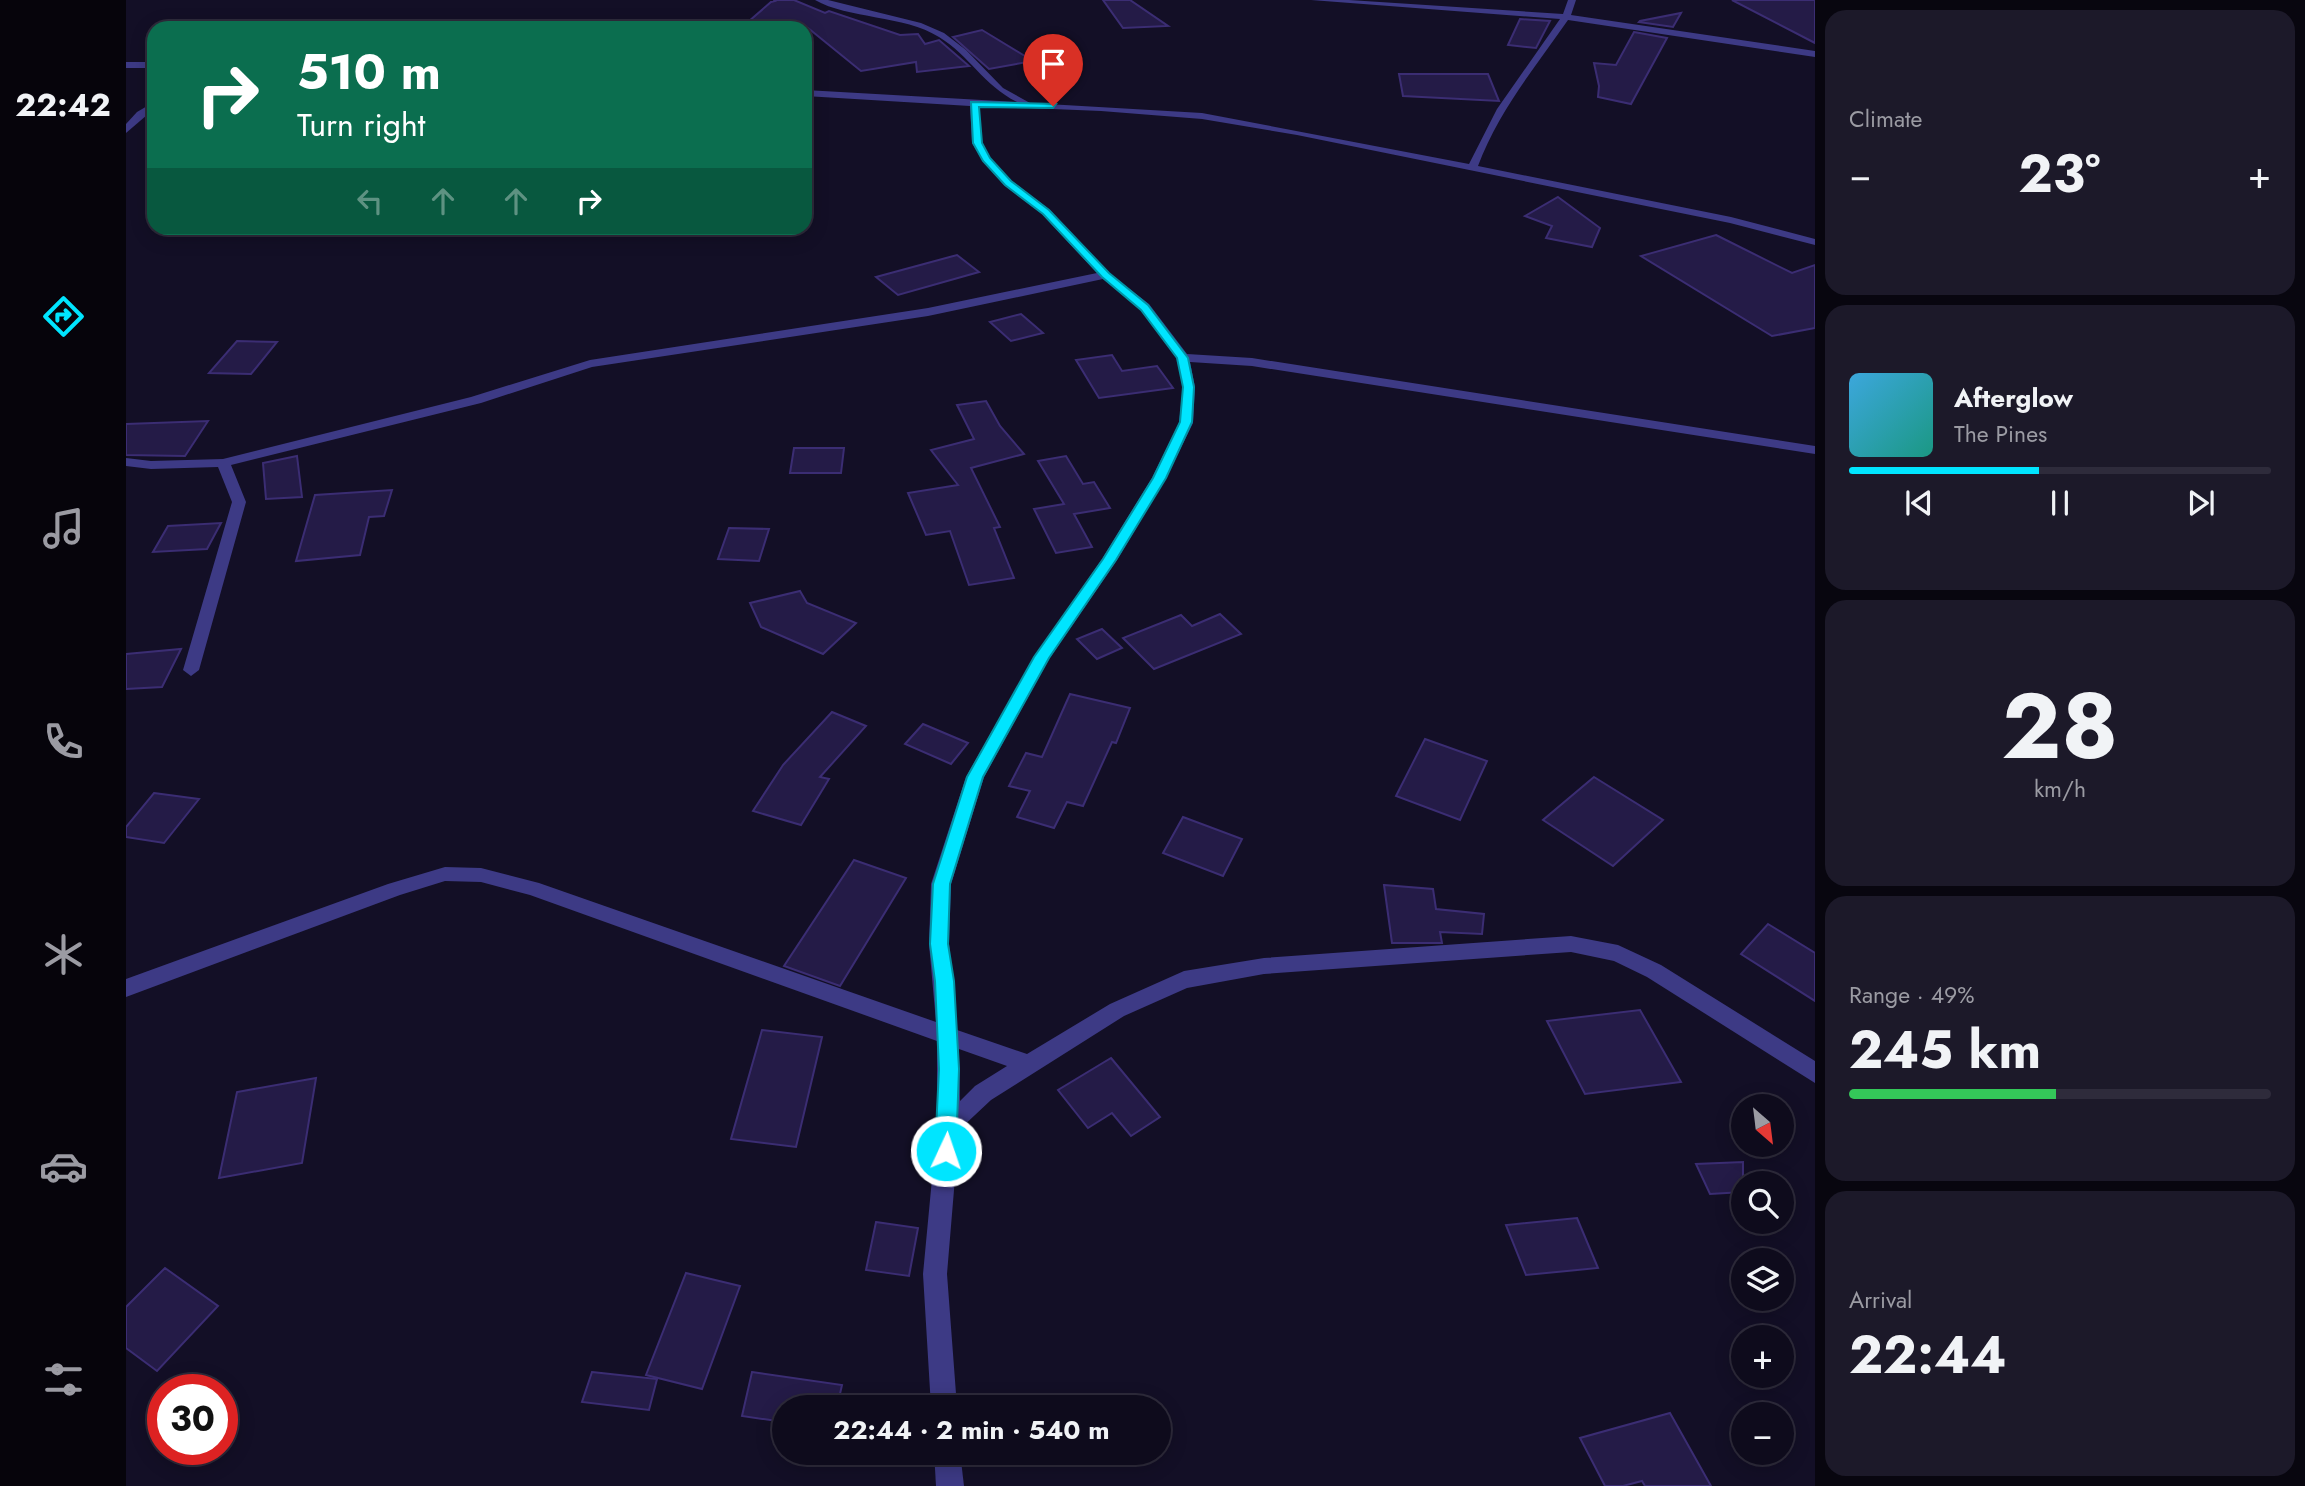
<!DOCTYPE html>
<html lang="en">
<head>
<meta charset="utf-8">
<style>
	body { margin:0; font-family:Jost,sans-serif; background:#1c1929; color:#f1f3f6; height:100vh; display:flex; flex-direction:column; font-size:26px; white-space:nowrap }
	* { box-sizing:border-box; margin:0 }
	p { font-size:23px; color:#9b9ba3 }
	.icon { flex:none; width:38px; height:38px; fill:none; stroke:currentColor; stroke-width:2; stroke-linecap:round; stroke-linejoin:round }
	.map { position:relative; flex:1; overflow:hidden }
	.panel { display:flex; flex-direction:column; gap:10px; padding:10px; background:#08060f; width:490px }
	.panel>* { flex:none }
	.hud { position:absolute; left:21px; top:21px; width:665px; height:214px; border-radius:21px; box-shadow:0 4px 18px #0003,0 0 0 2px #2e2b3b; background:#0b6e4f; color:#fff; overflow:hidden }
	.needle { width:46px; rotate:152deg }
	.tools { position:absolute; left:1605px; top:1094px; display:grid; gap:14px }
	.tools a { display:grid; place-items:center; width:63px; height:63px; border-radius:50%; background:#0e0b1c; box-shadow:0 4px 18px #0003,0 0 0 2px #2e2b3b; font-size:35px }
	.speed { position:absolute; left:21px; top:1374px; display:flex; gap:14px; font-size:35px; font-weight:700; text-align:center }
	.speed>* { display:grid; place-content:center; width:91px; height:91px; border-radius:50%; background:#0e0b1c; box-shadow:0 4px 18px #0003,0 0 0 2px #2e2b3b; line-height:1 }
	.speed .limit { border:10px solid #d22; background:#fff; color:#111 }
	.pin { position:absolute; display:grid; place-items:center; width:60px; height:60px; color:#fff; margin:-72px -30px; border-radius:50% 50% 50% 0; rotate:-45deg; box-shadow:0 0 7px #0007 }
	.pin .icon { rotate:45deg }
	.me { position:absolute; width:77px; margin:-38px; rotate:3deg; stroke-linejoin:round; filter:drop-shadow(0 0 5px #0008) }
	.turn { display:flex; align-items:center; gap:24px; height:147px; padding:0 35px; font-size:32px }
	.turn .icon { width:91px; height:91px; stroke-width:2.5 }
	.turn b { display:block; font-size:49px; line-height:60px }
	.lanes { display:flex; align-items:center; height:66px; padding:0 35px; background:#0003; justify-content:center; gap:35px; direction:ltr }
	.lanes .off { opacity:.35 }
	.big { font-size:52px; font-weight:700; line-height:1.1 }
	.panel .widget { flex:1; display:flex; flex-direction:column; justify-content:center; gap:10px; min-width:0; padding:0 24px; border-radius:21px; background:#1c1929 }
	.panel .dial { align-items:center; gap:0 }
	.dial b { font-size:91px; line-height:1 }
	.song { display:flex; align-items:center; gap:21px }
	.cover { width:84px; height:84px; border-radius:10px; background:linear-gradient(135deg,hsl(200 70% 55%),hsl(170 70% 35%)) }
	.played { height:7px; border-radius:4px; background:linear-gradient(90deg,#00e5ff 45%,#2e2b3b 45%) }
	.keys { display:flex; justify-content:space-around; direction:ltr }
	.heat { display:flex; justify-content:space-between; align-items:center; font-size:38px; direction:ltr }
	.charge { height:10px; border-radius:5px; background:linear-gradient(90deg,#34c759 49%,#2e2b3b 0) }
	.trip { position:absolute; left:646px; top:1395px; width:399px; height:70px; border-radius:35px; background:#0e0b1c; box-shadow:0 4px 18px #0003,0 0 0 2px #2e2b3b; font-weight:700; line-height:70px; text-align:center }
	main { display:flex; flex:1; min-height:0 }
	.menu { display:flex; flex-direction:column; width:126px; justify-content:space-around; align-items:center; background:#06040b; color:#9b9ba3 }
	.menu .icon { width:49px; height:49px }
	.menu .selected { color:#00e5ff }
	.menu b { font-size:32px; color:#f1f3f6 }
	.map>svg:first-child { display:block }
	.building { fill:#241b47; stroke:#3b2d73; stroke-width:2 }
	.lines { fill:none; stroke-linecap:round; stroke-linejoin:round }
	.street { fill:#3d3a85; fill-rule:evenodd }
	.route { fill:#00e5ff; stroke:#0095a6; stroke-width:2 }
</style>
</head>
<body>
<main>
<nav class="menu">
<b>22:42</b>
<svg class="icon selected" aria-label="directions" viewBox="0 0 24 24"><path d="M12 3l9 9-9 9-9-9zM9 14v-3h6M13 9l2 2-2 2"/></svg>
<svg class="icon" aria-label="music" viewBox="0 0 24 24"><path d="M9 18V5l10-2v13"/><circle cx="6" cy="18" r="3"/><circle cx="16" cy="16" r="3"/></svg>
<svg class="icon" aria-label="phone" viewBox="0 0 24 24"><path d="M5 4h4l2 5-3 2q2 4 5 5l2-3 5 2v4C11 20 4 13 5 4z"/></svg>
<svg class="icon" aria-label="climate" viewBox="0 0 24 24"><path d="M12 3v18M4 7l16 10M4 17L20 7"/></svg>
<svg class="icon" aria-label="car" viewBox="0 0 24 24"><path d="M5 17H2v-5l4-1 3-4h7l3 4 3 1v5h-3M9 17h6M6 11h13"/><circle cx="7" cy="17" r="2"/><circle cx="17" cy="17" r="2"/></svg>
<svg class="icon" aria-label="filters" viewBox="0 0 24 24"><path d="M4 7h16M4 17h16"/><circle cx="9" cy="7" r="2"/><circle cx="15" cy="17" r="2"/></svg>
</nav>
<div class="map">
<svg width="1689" height="1486" viewBox="0 0 1689 1486">
	<rect width="100%" height="100%" fill="#130f26"/>
	<!-- building -->
	<g class="building">
		<polygon points="648,0 668,0 699,13 703,11 774,35 792,34 799,44 813,40 843,66 791,72 790,62 735,71 682,28 615,28 645,2 649,1"/>
		<polygon points="977,0 1004,0 1042,26 997,28"/>
		<polygon points="1606,0 1689,0 1689,43"/>
		<polygon points="1555,13 1547,27 1513,22 1514,21"/>
		<polygon points="1394,19 1424,21 1410,48 1382,45"/>
		<polygon points="856,30 907,61 863,69 827,37"/>
		<polygon points="1508,32 1541,38 1505,104 1472,97 1473,86 1468,63 1490,65"/>
		<polygon points="1273,74 1362,74 1373,101 1277,96"/>
		<polygon points="1432,197 1474,228 1466,247 1420,238 1426,226 1399,216"/>
		<polygon points="1590,235 1666,273 1689,265 1689,328 1646,336 1515,256"/>
		<polygon points="831,255 853,272 772,295 750,277"/>
		<polygon points="895,314 917,333 885,341 864,322"/>
		<polygon points="111,341 151,342 125,374 83,373"/>
		<polygon points="986,355 996,371 1031,366 1047,388 973,398 950,360"/>
		<polygon points="860,401 874,426 898,454 845,468 874,527 868,528 888,578 843,585 824,531 800,535 782,493 832,485 805,450 848,439 831,405"/>
		<polygon points="82,421 59,456 0,455 0,424"/>
		<polygon points="668,448 718,448 715,473 664,473"/>
		<polygon points="171,456 176,497 140,499 137,463"/>
		<polygon points="940,456 957,484 968,482 984,508 948,514 966,547 930,553 908,509 938,504 912,461"/>
		<polygon points="266,490 258,516 243,517 234,555 170,561 189,495"/>
		<polygon points="95,523 81,549 27,552 42,526"/>
		<polygon points="603,528 643,529 633,561 592,559"/>
		<polygon points="674,591 681,603 730,623 697,654 635,627 624,603"/>
		<polygon points="1094,614 1115,634 1028,669 997,638 1055,615 1066,626"/>
		<polygon points="976,629 996,648 971,659 951,639"/>
		<polygon points="55,649 36,687 0,689 0,654"/>
		<polygon points="944,694 1004,708 990,743 986,742 957,806 941,802 928,828 891,817 904,791 883,786 900,753 916,757"/>
		<polygon points="706,712 740,726 694,777 703,779 675,825 627,811 657,765"/>
		<polygon points="797,724 842,743 825,764 779,744"/>
		<polygon points="1299,739 1361,761 1334,820 1270,796"/>
		<polygon points="1468,777 1537,820 1487,866 1417,820"/>
		<polygon points="28,793 73,799 38,843 0,837 0,827"/>
		<polygon points="1057,817 1116,839 1097,876 1037,853"/>
		<polygon points="728,860 780,878 714,986 658,966"/>
		<polygon points="1258,885 1307,889 1310,909 1358,914 1356,934 1314,932 1316,943 1266,943"/>
		<polygon points="1642,924 1689,953 1689,1001 1615,954"/>
		<polygon points="1514,1010 1555,1082 1459,1094 1421,1021"/>
		<polygon points="636,1030 696,1037 670,1147 605,1139"/>
		<polygon points="985,1058 1034,1117 1005,1136 986,1113 962,1128 932,1090"/>
		<polygon points="190,1078 176,1163 93,1178 111,1092"/>
		<polygon points="1617,1162 1617,1192 1584,1194 1570,1164"/>
		<polygon points="1451,1218 1472,1268 1400,1275 1380,1225"/>
		<polygon points="750,1222 792,1228 783,1276 740,1270"/>
		<polygon points="39,1268 92,1306 31,1371 0,1348 0,1307"/>
		<polygon points="560,1273 614,1286 576,1389 520,1375"/>
		<polygon points="466,1372 531,1379 523,1410 456,1402"/>
		<polygon points="626,1372 716,1385 711,1407 658,1407 658,1422 616,1416"/>
		<polygon points="1544,1413 1585,1486 1519,1486 1516,1481 1497,1486 1479,1486 1454,1438"/>
	</g>
	<g class="lines">
		<!-- street -->
		<g class="street">
			<path d="M689,0H702L795,23L818,33L840,50L877,88L904,103L1076,113L1343,164L1371,109L1434,19L1185,0H1223L1437,14L1442,0H1450L1445,15L1689,51V57L1442,20C1410,66 1372,112 1352,166L1605,217L1689,239V245L1604,223L1171,135L1076,119L975,111L853,106L856,143L864,158L886,181L924,210L983,273L1023,304L1061,354L1126,358L1689,446V454L1126,366L1064,362L1069,387L1067,423L1040,478L991,560L923,659L858,777L825,884L823,944L831,1030L901,1054L984,1004L1058,971L1138,958L1445,936L1492,945L1535,965L1689,1061V1083L1521,977L1488,961L1445,952L1138,974L1061,988L998,1016L865,1100L833,1130L821,1274L831,1407H805L797,1274L811,1126V1041L404,895L355,882L319,881L274,895L0,997V979L262,884L319,867L355,868L413,883L810,1022L803,944L805,884L840,777L908,657L976,559L1026,478L1053,423L1057,387L1051,358L1015,310L977,279L802,316L466,367L355,403L105,465L120,502L73,670L65,676L57,670L106,502L92,467L25,469L0,466V458L25,461L97,459L345,397L464,360L802,308L971,273L916,214L878,185L857,161L846,143L844,106L679,96V90L891,102C857,85 844,56 813,37C778,15 722,19 689,0ZM833,1049L881,1066L849,1086L834,1101Z"/>
			<rect x="0" y="62" width="28" height="6"/>
			<polygon points="28,102 28,109 0,133 0,124 11,112"/>
			<polygon points="808,1452 834,1452 838,1486 810,1486"/>
		</g>
	</g>
	<!-- route -->
	<polygon class="route" points="845,102 930,104 927,108 853,107 856,143 864,158 885,181 923,210 983,273 1022,305 1062,358 1068,387 1066,422 1040,478 990,560 923,658 857,777 824,884 822,944 828,981 833,1069 830,1151 827,1158 820,1160 812,1158 809,1151 813,1069 809,981 804,944 807,884 841,777 908,657 977,559 1027,478 1054,422 1057,387 1051,358 1015,310 976,277 917,214 879,185 857,161 847,143"/>
</svg>
<div class="tools">
<a><svg class="needle" viewBox="-14 -14 28 28"><path d="M0-13l5 13h-10z" fill="#e53935"/><path d="M0 13l5-13h-10z" fill="#9b9ba3"/></svg></a>
<a><svg class="icon" aria-label="search" viewBox="0 0 24 24"><circle cx="10" cy="10" r="6"/><path d="M15 15l6 6"/></svg></a>
<a><svg class="icon" aria-label="layers" viewBox="0 0 24 24"><path d="M12 4l9 5-9 5-9-5zM3 14l9 5 9-5"/></svg></a>
<a>+</a>
<a>−</a>
</div>
<div class="speed"><div class="limit">30</div></div>
<div class="pin" style="left:927px;top:106px;background:#d93025"><svg class="icon" aria-label="arrive" viewBox="0 0 24 24"><path d="M6 21V4h12l-3 4 3 4H6"/></svg></div>
<svg class="me" style="left:820px;top:1151px" viewBox="-20 -20 40 40"><circle r="17" fill="#00e5ff" stroke="#fff" stroke-width="3"/><path d="M0-11L8 9 0 5-8 9z" fill="#fff"/></svg>
<div class="trip">22:44 · 2 min · 540 m</div>
<div class="hud">
<div class="turn"><svg class="icon" aria-label="right" viewBox="0 0 24 24"><path d="M7 20v-9h11M14 6l5 5-5 5"/></svg><div><b>510 m</b>Turn right</div></div>
<div class="lanes"><svg class="icon off" aria-label="left" viewBox="0 0 24 24"><path d="M17 20v-9H6M10 6l-5 5 5 5"/></svg><svg class="icon off" aria-label="ahead" viewBox="0 0 24 24"><path d="M12 20V5M6 11l6-6 6 6"/></svg><svg class="icon off" aria-label="ahead" viewBox="0 0 24 24"><path d="M12 20V5M6 11l6-6 6 6"/></svg><svg class="icon" aria-label="right" viewBox="0 0 24 24"><path d="M7 20v-9h11M14 6l5 5-5 5"/></svg></div>
</div>
</div>
<section class="panel">
<div class="widget"><p>Climate</p>
<div class="heat"><a>−</a><b class="big">23°</b><a>+</a></div>
</div>
<div class="widget">
<div class="song"><i class="cover"></i><div><b>Afterglow</b><p>The Pines</p></div></div>
<div class="played"></div>
<div class="keys"><svg class="icon" aria-label="previous" viewBox="0 0 24 24"><path d="M18 5L8 12l10 7zM5 5v14"/></svg><svg class="icon" aria-label="pause" viewBox="0 0 24 24"><path d="M8 5v14M16 5v14"/></svg><svg class="icon" aria-label="next" viewBox="0 0 24 24"><path d="M6 5l10 7-10 7zM19 5v14"/></svg></div>
</div>
<div class="widget dial"><b>28</b><p>km/h</p></div>
<div class="widget"><p>Range · 49%</p><b class="big">245 km</b><div class="charge"></div></div>
<div class="widget"><p>Arrival</p><b class="big">22:44</b></div>
</section>
</main>
</body>
</html>
